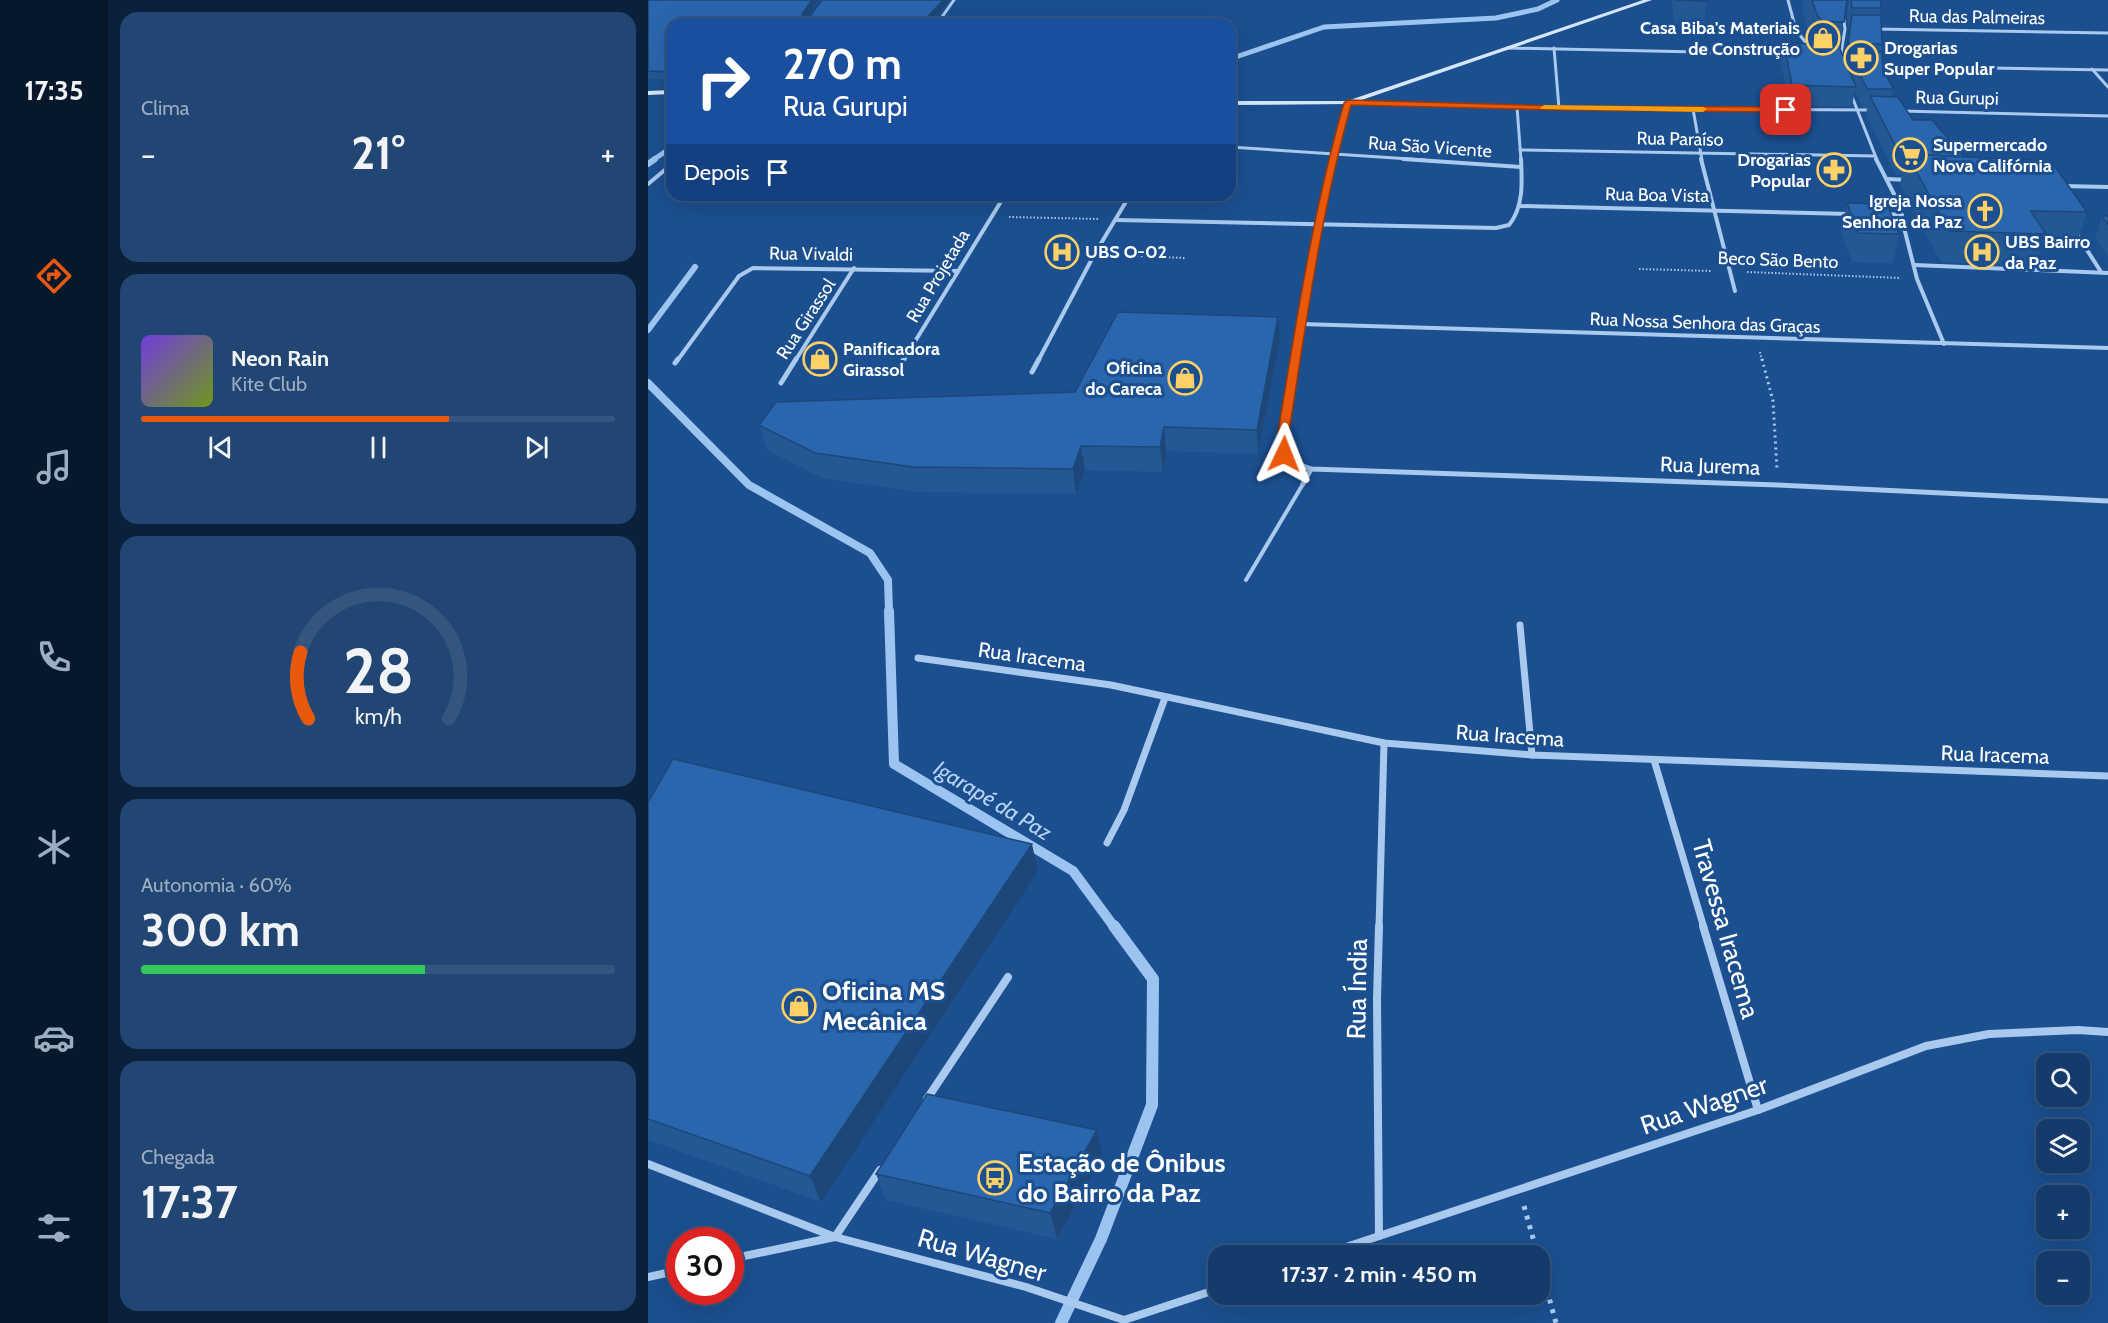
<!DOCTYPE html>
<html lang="pt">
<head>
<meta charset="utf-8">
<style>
	body { margin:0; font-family:Cabin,sans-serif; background:#214673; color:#f1f3f6; height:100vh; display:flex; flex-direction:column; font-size:22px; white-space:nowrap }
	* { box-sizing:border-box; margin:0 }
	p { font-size:20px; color:#9dadc1 }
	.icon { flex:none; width:33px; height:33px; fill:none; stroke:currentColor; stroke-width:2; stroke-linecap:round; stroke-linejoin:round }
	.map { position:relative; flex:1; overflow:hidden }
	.side { display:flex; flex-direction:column; gap:12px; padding:12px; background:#0b203b; width:540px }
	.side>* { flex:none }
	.top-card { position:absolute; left:18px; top:18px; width:570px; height:183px; border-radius:18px; box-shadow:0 6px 24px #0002,0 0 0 2px #33557e; background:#1a4fa0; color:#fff; overflow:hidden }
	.buttons { position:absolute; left:1388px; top:1053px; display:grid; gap:12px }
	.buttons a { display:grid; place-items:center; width:54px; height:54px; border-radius:12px; background:#143b6b; box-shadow:0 6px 24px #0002,0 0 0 2px #33557e; font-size:30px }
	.speed { position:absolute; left:18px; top:1227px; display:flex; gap:12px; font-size:30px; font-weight:700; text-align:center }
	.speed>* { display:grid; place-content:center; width:78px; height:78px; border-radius:50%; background:#143b6b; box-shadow:0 6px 24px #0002,0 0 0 2px #33557e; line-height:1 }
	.speed .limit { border:9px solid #d22; background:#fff; color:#111 }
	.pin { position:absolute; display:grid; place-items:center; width:51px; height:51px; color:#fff; margin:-26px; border-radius:12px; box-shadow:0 3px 9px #0006 }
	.me { position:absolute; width:66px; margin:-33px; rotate:2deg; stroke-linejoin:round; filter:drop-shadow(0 0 4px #0008) }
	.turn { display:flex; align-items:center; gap:21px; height:126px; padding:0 18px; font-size:27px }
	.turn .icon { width:78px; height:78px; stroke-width:2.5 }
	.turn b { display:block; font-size:42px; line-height:51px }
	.then { display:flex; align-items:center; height:57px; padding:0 18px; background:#0003; gap:12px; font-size:22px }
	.big { font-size:45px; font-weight:800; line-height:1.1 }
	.side .widget { flex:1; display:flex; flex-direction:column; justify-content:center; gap:9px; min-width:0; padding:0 21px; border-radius:18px; background:#214673 }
	.side .dial { align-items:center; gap:0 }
	.dial svg { height:156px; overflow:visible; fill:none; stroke:#33557e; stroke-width:7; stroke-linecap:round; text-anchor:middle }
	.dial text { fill:#f1f3f6; stroke:none }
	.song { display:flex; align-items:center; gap:18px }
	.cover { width:72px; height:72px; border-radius:9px; background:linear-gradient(135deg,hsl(260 70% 55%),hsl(80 70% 35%)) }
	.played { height:6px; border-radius:3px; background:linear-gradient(90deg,#ea580c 65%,#33557e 65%) }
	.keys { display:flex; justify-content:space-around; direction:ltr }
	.heat { display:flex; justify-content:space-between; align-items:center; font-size:33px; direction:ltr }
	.charge { height:9px; border-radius:4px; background:linear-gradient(90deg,#34c759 60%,#33557e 0) }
	.trip { position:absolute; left:560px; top:1245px; width:342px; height:60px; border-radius:18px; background:#143b6b; box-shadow:0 6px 24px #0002,0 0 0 2px #33557e; font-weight:800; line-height:60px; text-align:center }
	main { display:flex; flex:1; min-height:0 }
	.tab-bar { display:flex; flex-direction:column; width:108px; justify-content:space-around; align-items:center; background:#08182b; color:#9dadc1 }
	.tab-bar .icon { width:42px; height:42px }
	.tab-bar .active { color:#ea580c }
	.tab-bar b { font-size:27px; color:#f1f3f6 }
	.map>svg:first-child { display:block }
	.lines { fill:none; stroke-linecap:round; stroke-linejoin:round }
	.stream-far4 { stroke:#9cc4f0; stroke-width:5 }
	.stream-far3 { stroke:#9cc4f0; stroke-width:6 }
	.stream-far2 { stroke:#9cc4f0; stroke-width:8 }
	.stream-far1 { stroke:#9cc4f0; stroke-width:10 }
	.stream { stroke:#9cc4f0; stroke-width:12 }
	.path-far2 { stroke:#a9c9ee; stroke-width:2; stroke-dasharray:1.5 2; stroke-linecap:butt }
	.path-far1 { stroke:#a9c9ee; stroke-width:3; stroke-dasharray:2 4; stroke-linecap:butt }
	.path { stroke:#a9c9ee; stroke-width:5; stroke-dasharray:4 6; stroke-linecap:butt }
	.lane { stroke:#a9c9ee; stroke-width:4 }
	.street-far4 { stroke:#a9c9ee; stroke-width:3 }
	.street-far3 { stroke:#a9c9ee; stroke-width:4 }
	.street-far2 { stroke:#a9c9ee; stroke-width:5 }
	.street-far1 { stroke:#a9c9ee; stroke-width:7 }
	.street { stroke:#a9c9ee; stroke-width:8 }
	.secondary { fill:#d6e6fa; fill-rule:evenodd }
	.wall { fill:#245895 }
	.shaded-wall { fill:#1d4779 }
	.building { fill:#2a66ad; stroke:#1d4779; stroke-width:1.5 }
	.route { fill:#ea580c; stroke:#983908; stroke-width:1.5 }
	.slow { fill:#f59e0b }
	.labels { text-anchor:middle; stroke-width:6; stroke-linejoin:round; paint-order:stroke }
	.far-street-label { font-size:18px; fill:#fff; stroke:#1b4f8f }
	.far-poi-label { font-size:18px; font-weight:bold; fill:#fff; stroke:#1b4f8f; text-anchor:start }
	.street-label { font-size:21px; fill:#fff; stroke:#1b4f8f }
	.water-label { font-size:22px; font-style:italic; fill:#b5d3f5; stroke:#1b4f8f }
	.near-street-label { font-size:26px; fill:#fff; stroke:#1b4f8f }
	.near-poi-label { font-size:26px; font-weight:bold; fill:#fff; stroke:#1b4f8f; text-anchor:start }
</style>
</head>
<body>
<main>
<nav class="tab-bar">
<b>17:35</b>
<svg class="icon active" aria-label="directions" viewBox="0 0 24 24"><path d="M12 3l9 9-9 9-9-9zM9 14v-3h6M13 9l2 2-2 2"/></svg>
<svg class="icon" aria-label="music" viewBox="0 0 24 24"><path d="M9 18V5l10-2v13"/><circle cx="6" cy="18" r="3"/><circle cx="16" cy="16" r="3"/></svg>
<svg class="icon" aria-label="phone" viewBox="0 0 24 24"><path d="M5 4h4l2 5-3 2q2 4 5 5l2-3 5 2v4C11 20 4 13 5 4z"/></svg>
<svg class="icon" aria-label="climate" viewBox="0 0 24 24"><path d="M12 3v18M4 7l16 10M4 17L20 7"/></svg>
<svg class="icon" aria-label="car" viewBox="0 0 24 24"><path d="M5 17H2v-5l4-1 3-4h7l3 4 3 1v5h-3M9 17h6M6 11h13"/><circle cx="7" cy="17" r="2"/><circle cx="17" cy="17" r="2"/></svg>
<svg class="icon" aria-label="filters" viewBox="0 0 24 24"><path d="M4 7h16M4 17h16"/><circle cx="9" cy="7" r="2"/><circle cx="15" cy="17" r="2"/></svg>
</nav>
<section class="side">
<div class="widget"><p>Clima</p>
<div class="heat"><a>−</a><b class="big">21°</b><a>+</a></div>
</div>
<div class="widget">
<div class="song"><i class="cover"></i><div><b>Neon Rain</b><p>Kite Club</p></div></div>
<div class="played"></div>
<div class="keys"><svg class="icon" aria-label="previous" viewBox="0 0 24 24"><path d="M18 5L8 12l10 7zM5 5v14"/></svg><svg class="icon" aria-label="pause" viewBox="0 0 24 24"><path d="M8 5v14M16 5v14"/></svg><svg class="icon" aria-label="next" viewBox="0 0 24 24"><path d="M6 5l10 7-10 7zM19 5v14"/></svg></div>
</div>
<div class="widget dial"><svg viewBox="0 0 100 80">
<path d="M14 69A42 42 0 1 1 86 69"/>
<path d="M14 69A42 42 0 0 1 10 35" stroke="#ea580c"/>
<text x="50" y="56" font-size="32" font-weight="700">28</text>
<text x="50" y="72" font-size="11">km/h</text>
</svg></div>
<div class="widget"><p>Autonomia · 60%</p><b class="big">300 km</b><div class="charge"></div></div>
<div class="widget"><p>Chegada</p><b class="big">17:37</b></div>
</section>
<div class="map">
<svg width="1460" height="1323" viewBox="0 0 1460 1323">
	<rect width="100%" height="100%" fill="#1b4f8f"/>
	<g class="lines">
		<!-- stream-far4 -->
		<g class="stream-far4">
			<polyline points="582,59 676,27 848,18 890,9 909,0"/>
			<polyline points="5,160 24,147"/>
		</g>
		<!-- stream-far3 -->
		<g class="stream-far3">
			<polyline points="0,164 7,159"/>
			<polyline points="0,330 47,267"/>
		</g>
		<!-- stream-far2 -->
		<polyline class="stream-far2" points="0,383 101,485 222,553 240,580 241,612"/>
		<!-- stream-far1 -->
		<polyline class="stream-far1" points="241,611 246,764 425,871 467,928"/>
		<!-- stream -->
		<polyline class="stream" points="413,1323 453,1239 504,1105 505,979 466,926"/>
		<!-- path-far2 -->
		<g class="path-far2">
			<polyline points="361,217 450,219"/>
			<polyline points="465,255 537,258"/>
			<polyline points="991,269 1064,271"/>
			<polyline points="1099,272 1253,278"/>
			<polyline points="1112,352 1114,361"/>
		</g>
		<!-- path-far1 -->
		<polyline class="path-far1" points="1114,359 1125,401 1129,469"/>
		<!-- path -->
		<g class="path">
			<polyline points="876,1206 890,1256"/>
			<polyline points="891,1261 908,1323"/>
		</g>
		<!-- lane -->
		<polyline class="lane" points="598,580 655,484"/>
		<!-- street-far4 -->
		<g class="street-far4">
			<polyline points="1140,0 1148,30 1162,48"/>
			<polyline points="289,24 306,0"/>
			<polyline points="1227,29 1460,33"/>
			<polyline points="859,48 1140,54"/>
			<polyline points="906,48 911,108"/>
			<polyline points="1192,59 1197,29 1193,0"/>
			<polyline points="1227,66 1460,70"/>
			<polyline points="1444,69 1460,87"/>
			<polyline points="1203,94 1229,160"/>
			<polyline points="869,107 873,160"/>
			<polyline points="1045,109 1054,160"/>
			<polyline points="1253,111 1460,116"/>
			<polyline points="582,147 777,160"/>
			<polyline points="872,150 1227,156"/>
			<polyline points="684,160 700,103 911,108 1224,110"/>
		</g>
		<!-- street-far3 -->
		<g class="street-far3">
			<polyline points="755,159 873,167"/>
			<polyline points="1053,159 1087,291"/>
			<polyline points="1228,159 1249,200 1269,279 1296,344"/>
			<polyline points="1240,179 1260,180"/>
			<polyline points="0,184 24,164"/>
			<polyline points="1414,186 1460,187"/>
			<polyline points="871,206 1203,214"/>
			<polyline points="1237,214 1254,215"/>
			<path d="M468,220L848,228L861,225C876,207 874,181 873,159"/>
			<polyline points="1427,231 1453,272"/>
			<polyline points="1267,265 1460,273"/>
			<polyline points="653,324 1460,348"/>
			<polyline points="29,361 91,276 105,268 310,271"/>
			<polyline points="147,361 206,268"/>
			<polyline points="255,361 357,195"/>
			<polyline points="390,361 446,255 482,195"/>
			<polyline points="649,361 684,159"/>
		</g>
		<!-- street-far2 -->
		<g class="street-far2">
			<path d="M649,359L634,445C639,460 649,464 663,469L1130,485L1460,501"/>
			<polyline points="27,363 30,359"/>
			<polyline points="248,372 256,359"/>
			<polyline points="384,372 391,359"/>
			<polyline points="133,383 148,359"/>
			<polyline points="655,484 663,469"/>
		</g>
		<!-- street-far1 -->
		<g class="street-far1">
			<polyline points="872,625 884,755"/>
			<polyline points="270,658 463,685 736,743 884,755 1460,776"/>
			<polyline points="1006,760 1056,928"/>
			<polyline points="459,843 476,810 517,698"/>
			<polyline points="731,928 736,743"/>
		</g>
		<!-- street -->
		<g class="street">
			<polyline points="731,926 729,999 731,1236"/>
			<polyline points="1055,926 1110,1110"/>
			<polyline points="279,1099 360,977"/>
			<polyline points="0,1164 187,1237 378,1287 476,1320 570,1289"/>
			<polyline points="187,1237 232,1170"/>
			<polyline points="671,1256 1110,1110 1278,1046 1341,1034 1430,1030 1460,1032"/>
			<polyline points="82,1259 187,1237"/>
			<polyline points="0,1277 32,1270"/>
		</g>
		<!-- secondary -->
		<g class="secondary">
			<polygon points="995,0 1004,0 702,104 582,105 582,101 699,101"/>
			<polygon points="24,90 24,94 0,95 0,91"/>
		</g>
	</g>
	<!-- wall -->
	<g class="wall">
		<polygon points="0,0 158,19 303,0 281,24 24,24 24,80 0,79"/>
		<polygon points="1024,0 1059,0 1056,25 1026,23"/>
		<polygon points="1155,0 1199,0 1192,40 1192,49 1197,60 1202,25 1200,25 1199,13 1201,0 1233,0 1233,8 1232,15 1234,44 1233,52 1235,71 1246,89 1244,96 1265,120 1316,157 1439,212 1429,243 1395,243 1388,266 1293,262 1252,184 1254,175 1248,175 1218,116 1219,108 1215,108 1207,91 1204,106 1141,105 1133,61 1136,43 1163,43 1154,8"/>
		<polygon points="1199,203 1251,234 1245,263 1204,262 1193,231"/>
		<polygon points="1454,216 1460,216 1460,257 1447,238"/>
		<polygon points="632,340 610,454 518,451 515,472 437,470 428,494 270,492 174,478 119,450 111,425 427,392"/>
		<polygon points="0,802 390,871 173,1202 0,1140"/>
		<polygon points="454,1156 409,1239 238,1200 228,1174"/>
	</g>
	<!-- shaded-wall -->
	<g class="shaded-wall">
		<polygon points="164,0 171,0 156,22 156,24 154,14"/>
		<polygon points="295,0 303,0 281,24 273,24"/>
		<polygon points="630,317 632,340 610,454 609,430"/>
		<polygon points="516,427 518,451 515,472 512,447"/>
		<polygon points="433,446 437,470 428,494 425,469"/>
		<polygon points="384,844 390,871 173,1202 162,1176"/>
		<polygon points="449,1130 454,1156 409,1239 402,1213"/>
	</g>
	<!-- building -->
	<g class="building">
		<polygon points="0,0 164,0 154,14 155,19 160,19 174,0 295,0 273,24 24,24 24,72 0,71"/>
		<polygon points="1028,0 1059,0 1059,1"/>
		<polygon points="1164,0 1199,0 1196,22 1174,21 1169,15"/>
		<polygon points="1203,0 1233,0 1233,8 1204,8"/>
		<polygon points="1204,15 1233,15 1234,44 1200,44"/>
		<polygon points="1170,40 1193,40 1192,49 1208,87 1144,85 1136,43 1171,44"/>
		<polygon points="1201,51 1234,52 1235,71 1246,89 1219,89"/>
		<polygon points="1222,96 1250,97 1265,120 1284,120 1316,157 1259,154 1259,155 1252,155"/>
		<polygon points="1259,154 1403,161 1439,212 1383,211 1398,234 1301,231"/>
		<polygon points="1199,203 1239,204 1251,234 1210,233"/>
		<polygon points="1454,216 1460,216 1460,225"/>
		<polygon points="470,312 630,317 609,430 516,427 512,447 433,446 425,469 265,467 167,453 111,425 128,402 427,392"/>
		<polygon points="25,759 384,844 162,1176 0,1119 0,802"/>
		<polygon points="279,1094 449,1130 402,1213 228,1174"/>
	</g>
	<!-- route -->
	<path class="route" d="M700,100L911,106L1138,107L1142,110L1138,112L911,110L703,105C672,216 657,331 639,445L642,454L636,457L630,454L628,445C647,330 664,214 696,103Z"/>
	<!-- slow -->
	<polygon class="slow" points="896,105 1055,107 1059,109 1055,112 893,109 892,108"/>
	<!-- icons -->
	<defs>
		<symbol id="shop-ring" viewBox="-11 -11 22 22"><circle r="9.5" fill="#1b4f8f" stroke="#ffd166" stroke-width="1.5"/><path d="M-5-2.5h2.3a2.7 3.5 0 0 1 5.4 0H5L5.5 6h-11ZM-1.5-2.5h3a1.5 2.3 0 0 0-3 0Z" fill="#ffd166"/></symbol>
		<symbol id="pharmacy-ring" viewBox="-11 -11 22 22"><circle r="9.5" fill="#1b4f8f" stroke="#ffd166" stroke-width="1.5"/><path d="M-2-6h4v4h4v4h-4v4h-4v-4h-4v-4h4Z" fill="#ffd166"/></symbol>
		<symbol id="supermarket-ring" viewBox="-11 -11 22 22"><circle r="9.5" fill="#1b4f8f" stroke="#ffd166" stroke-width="1.5"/><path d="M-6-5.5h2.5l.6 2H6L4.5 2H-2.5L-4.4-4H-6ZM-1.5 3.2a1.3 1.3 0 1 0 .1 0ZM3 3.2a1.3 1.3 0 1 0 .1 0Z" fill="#ffd166"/></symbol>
		<symbol id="church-ring" viewBox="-11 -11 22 22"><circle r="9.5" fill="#1b4f8f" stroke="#ffd166" stroke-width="1.5"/><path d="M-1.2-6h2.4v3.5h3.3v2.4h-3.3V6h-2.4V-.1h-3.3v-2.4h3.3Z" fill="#ffd166"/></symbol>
		<symbol id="hospital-ring" viewBox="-11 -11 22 22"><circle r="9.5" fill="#1b4f8f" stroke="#ffd166" stroke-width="1.5"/><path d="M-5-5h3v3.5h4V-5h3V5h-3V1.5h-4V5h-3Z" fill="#ffd166"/></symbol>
		<symbol id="bus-ring" viewBox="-11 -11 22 22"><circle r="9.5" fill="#1b4f8f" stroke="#ffd166" stroke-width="1.5"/><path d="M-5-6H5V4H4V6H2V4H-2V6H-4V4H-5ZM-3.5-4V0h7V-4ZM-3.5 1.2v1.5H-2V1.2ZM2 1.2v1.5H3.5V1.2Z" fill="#ffd166"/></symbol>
	</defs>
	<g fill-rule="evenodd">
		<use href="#shop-ring" x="1156" y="19" width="38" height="38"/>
		<use href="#pharmacy-ring" x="1194" y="39" width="38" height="38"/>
		<use href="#supermarket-ring" x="1243" y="136" width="38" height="38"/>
		<use href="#pharmacy-ring" x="1167" y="151" width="38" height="38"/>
		<use href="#church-ring" x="1318" y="192" width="38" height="38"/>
		<use href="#hospital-ring" x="395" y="233" width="38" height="38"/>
		<use href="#hospital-ring" x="1315" y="233" width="38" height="38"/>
		<use href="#shop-ring" x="153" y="340" width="38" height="38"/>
		<use href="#shop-ring" x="518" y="359" width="38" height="38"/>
		<use href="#shop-ring" x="132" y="987" width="38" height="38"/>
		<use href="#bus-ring" x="328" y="1159" width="38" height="38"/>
	</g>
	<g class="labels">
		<!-- far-street labels -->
		<g class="far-street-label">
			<text transform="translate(1329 17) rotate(1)" y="6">Rua das Palmeiras</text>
			<text transform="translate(1309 98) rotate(1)" y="6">Rua Gurupi</text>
			<text transform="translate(1032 139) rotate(1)" y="6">Rua Paraíso</text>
			<text transform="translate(782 147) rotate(4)" y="6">Rua São Vicente</text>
			<text transform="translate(1009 195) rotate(1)" y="6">Rua Boa Vista</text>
			<text transform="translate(163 254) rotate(1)" y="6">Rua Vivaldi</text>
			<text transform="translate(1130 260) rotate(2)" y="6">Beco São Bento</text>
			<text transform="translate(290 276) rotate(-59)" y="6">Rua Projetada</text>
			<text transform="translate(158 319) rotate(-57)" y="6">Rua Girassol</text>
			<text transform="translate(1057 323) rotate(2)" y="6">Rua Nossa Senhora das Graças</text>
		</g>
		<!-- far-poi labels -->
		<g class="far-poi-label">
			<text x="1152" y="34" text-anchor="end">Casa Biba's Materiais<tspan x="1152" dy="21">de Construção</tspan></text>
			<text x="1236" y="54">Drogarias<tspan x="1236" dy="21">Super Popular</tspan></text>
			<text x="1285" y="151">Supermercado<tspan x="1285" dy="21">Nova Califórnia</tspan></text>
			<text x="1163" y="166" text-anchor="end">Drogarias<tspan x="1163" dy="21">Popular</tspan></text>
			<text x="1314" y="207" text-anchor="end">Igreja Nossa<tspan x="1314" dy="21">Senhora da Paz</tspan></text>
			<text x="1357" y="248">UBS Bairro<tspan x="1357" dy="21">da Paz</tspan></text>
			<text x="437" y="258">UBS O-02</text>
			<text x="195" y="355">Panificadora<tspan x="195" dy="21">Girassol</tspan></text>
			<text x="514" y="374" text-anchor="end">Oficina<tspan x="514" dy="21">do Careca</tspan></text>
		</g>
		<!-- street labels -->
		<g class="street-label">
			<text transform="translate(1062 466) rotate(2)" y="7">Rua Jurema</text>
			<text transform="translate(384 657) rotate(8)" y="7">Rua Iracema</text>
			<text transform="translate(862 736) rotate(4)" y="7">Rua Iracema</text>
			<text transform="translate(1347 755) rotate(2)" y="7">Rua Iracema</text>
		</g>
		<!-- water labels -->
		<g class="water-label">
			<text transform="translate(345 800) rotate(31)" y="8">Igarapé da Paz</text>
		</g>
		<!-- near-street labels -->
		<g class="near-street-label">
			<text transform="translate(1078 929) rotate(74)" y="9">Travessa Iracema</text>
			<text transform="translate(709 989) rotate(-89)" y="9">Rua Índia</text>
			<text transform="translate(1056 1105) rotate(-19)" y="9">Rua Wagner</text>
			<text transform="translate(334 1255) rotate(16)" y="9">Rua Wagner</text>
		</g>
		<!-- near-poi labels -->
		<g class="near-poi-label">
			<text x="174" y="1000">Oficina MS<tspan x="174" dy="30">Mecânica</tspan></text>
			<text x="370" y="1172">Estação de Ônibus<tspan x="370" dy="30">do Bairro da Paz</tspan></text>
		</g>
	</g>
</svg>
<div class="buttons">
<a><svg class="icon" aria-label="search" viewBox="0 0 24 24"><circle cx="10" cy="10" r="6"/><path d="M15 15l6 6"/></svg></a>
<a><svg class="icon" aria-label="layers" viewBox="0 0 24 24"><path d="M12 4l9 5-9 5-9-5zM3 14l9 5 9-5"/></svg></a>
<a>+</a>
<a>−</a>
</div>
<div class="speed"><div class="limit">30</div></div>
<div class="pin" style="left:1138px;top:110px;background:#d93025"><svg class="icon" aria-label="arrive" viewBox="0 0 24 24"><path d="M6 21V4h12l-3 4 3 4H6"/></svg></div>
<svg class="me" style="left:636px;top:454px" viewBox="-20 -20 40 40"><path d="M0-17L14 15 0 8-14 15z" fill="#ea580c" stroke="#fff" stroke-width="4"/></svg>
<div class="trip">17:37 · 2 min · 450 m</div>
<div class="top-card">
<div class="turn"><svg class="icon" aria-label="right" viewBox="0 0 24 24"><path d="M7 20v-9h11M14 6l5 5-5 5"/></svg><div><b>270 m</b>Rua Gurupi</div></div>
<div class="then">Depois<svg class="icon" aria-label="arrive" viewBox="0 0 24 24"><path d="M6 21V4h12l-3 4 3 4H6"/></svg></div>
</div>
</div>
</main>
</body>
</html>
